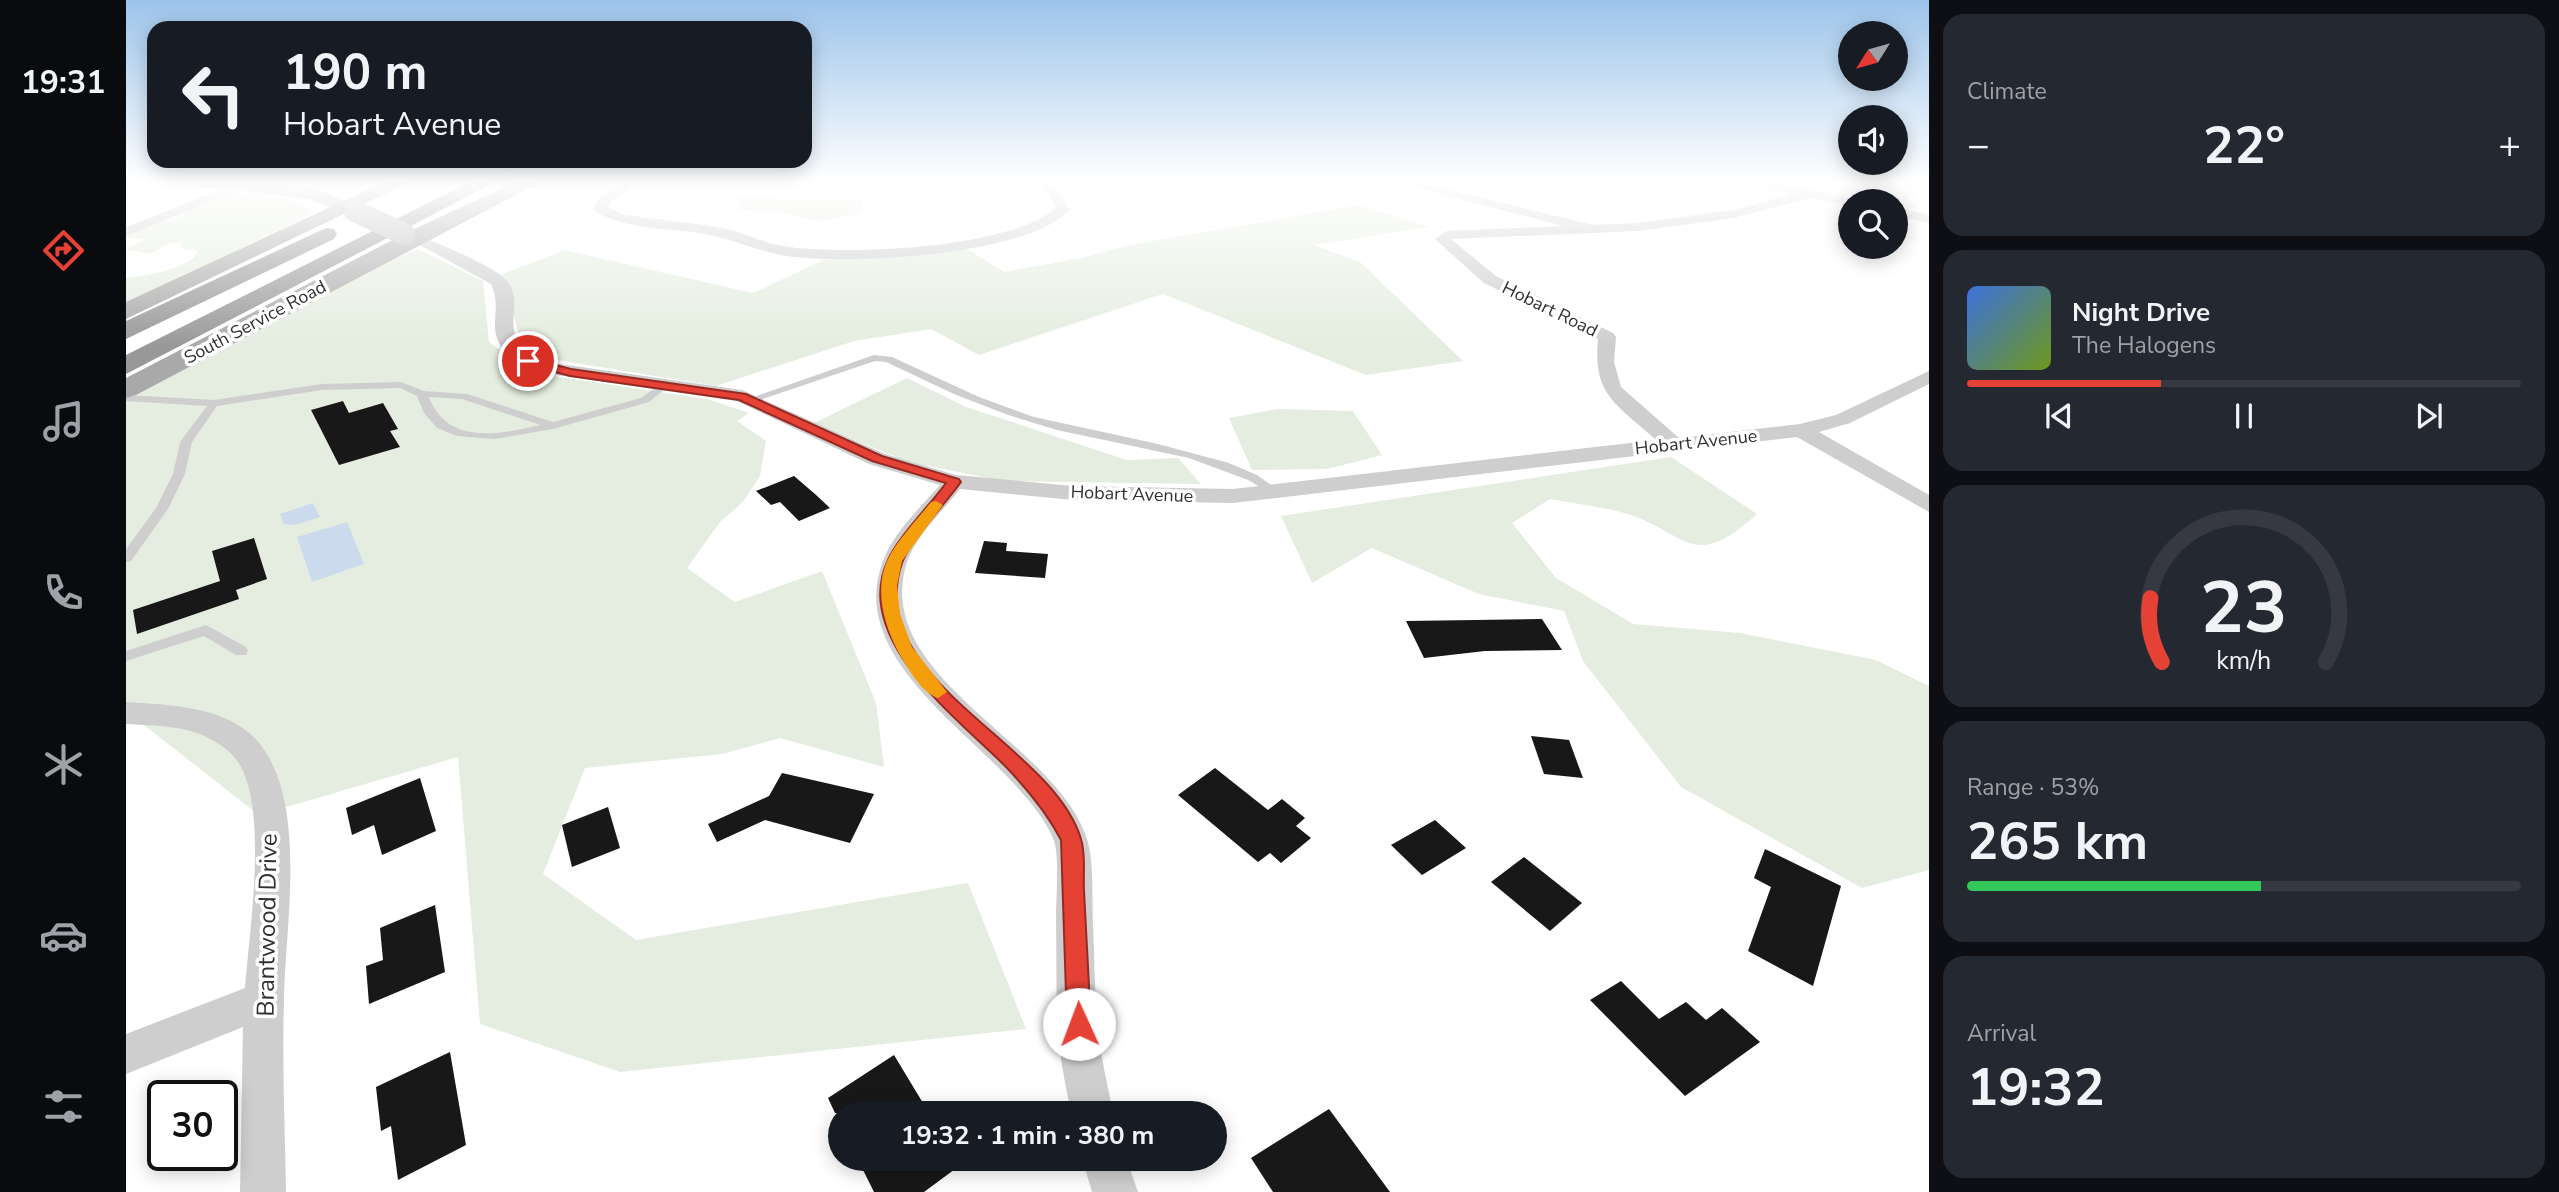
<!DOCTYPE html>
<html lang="en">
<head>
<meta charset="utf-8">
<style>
	body { margin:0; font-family:"Nunito Sans",sans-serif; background:#242831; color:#f1f3f6; height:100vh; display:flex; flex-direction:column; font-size:26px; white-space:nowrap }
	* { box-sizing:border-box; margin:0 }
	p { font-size:23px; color:#9ea1a6 }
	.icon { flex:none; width:38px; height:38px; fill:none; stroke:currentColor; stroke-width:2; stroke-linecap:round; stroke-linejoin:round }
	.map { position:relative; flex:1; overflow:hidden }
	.details { display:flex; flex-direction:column; gap:14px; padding:14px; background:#0d0f14; width:630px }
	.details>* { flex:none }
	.guide { position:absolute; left:21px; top:21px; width:665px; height:147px; border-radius:21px; box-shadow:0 4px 18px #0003; background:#171b24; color:#f1f3f6; overflow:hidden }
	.needle { width:46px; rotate:233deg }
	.tools { position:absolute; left:1712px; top:21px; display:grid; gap:14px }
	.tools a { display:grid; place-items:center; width:70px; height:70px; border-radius:50%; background:#171b24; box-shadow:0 4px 18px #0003; font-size:35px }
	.speed { position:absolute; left:21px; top:1080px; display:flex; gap:14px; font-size:35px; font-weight:700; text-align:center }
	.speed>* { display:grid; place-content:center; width:91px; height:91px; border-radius:50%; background:#171b24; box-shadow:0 4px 18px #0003; line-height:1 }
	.speed .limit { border:4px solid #111; border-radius:10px; background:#fff; color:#111 }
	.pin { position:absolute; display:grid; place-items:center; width:60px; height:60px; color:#fff; margin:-30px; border:4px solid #fff; border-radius:50%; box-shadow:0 2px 7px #0007 }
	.me { position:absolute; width:77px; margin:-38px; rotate:358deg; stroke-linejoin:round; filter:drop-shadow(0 0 5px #0008) }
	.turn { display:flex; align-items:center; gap:24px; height:147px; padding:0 21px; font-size:32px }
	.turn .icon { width:91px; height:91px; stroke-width:2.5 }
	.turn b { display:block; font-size:49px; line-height:60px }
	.big { font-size:52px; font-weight:700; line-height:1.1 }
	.details .tile { flex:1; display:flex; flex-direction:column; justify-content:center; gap:10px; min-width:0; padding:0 24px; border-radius:21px; background:#242831 }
	.details .dial { align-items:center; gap:0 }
	.dial svg { height:182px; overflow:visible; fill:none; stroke:#363941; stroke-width:7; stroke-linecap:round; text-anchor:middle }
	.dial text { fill:#f1f3f6; stroke:none }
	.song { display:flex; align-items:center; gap:21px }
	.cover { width:84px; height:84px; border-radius:10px; background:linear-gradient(135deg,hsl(220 70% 55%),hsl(80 70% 35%)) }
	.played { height:7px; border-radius:4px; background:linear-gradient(90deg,#e64135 35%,#363941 35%) }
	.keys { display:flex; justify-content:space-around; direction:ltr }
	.heat { display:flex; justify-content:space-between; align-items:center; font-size:38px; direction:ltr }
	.charge { height:10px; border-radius:5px; background:linear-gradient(90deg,#34c759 53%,#363941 0) }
	.trip { position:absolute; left:702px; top:1101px; width:399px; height:70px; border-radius:35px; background:#171b24; box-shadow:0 4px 18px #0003; font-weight:700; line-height:70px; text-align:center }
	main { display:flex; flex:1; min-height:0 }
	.tab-bar { display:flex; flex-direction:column; width:126px; justify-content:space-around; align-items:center; background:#090b0e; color:#9ea1a6 }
	.tab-bar .icon { width:49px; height:49px }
	.tab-bar .on { color:#e64135 }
	.tab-bar b { font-size:32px; color:#f1f3f6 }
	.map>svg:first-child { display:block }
	.green { fill:#e4eddf }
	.water { fill:#cbdbed }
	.building { fill:#181818 }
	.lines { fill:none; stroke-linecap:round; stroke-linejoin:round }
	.lane { fill:#cecece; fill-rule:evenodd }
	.street { fill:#cecece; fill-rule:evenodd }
	.secondary { fill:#bbb; fill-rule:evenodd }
	.primary { fill:#a9a9a9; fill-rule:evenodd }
	.highway { fill:#989898; fill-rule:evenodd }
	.secondary-bridge { stroke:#bbb; stroke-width:22 }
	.route { fill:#e64135; stroke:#962a22; stroke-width:2 }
	.slow { fill:#f59e0b }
	.labels { text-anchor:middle; stroke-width:7; stroke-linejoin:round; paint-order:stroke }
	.far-street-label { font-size:18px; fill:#313131; stroke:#fff }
	.near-street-label { font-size:24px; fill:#313131; stroke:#fff }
</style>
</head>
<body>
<main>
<nav class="tab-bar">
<b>19:31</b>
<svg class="icon on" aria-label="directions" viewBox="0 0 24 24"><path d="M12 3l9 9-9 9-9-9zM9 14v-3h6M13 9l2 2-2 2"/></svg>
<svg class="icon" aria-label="music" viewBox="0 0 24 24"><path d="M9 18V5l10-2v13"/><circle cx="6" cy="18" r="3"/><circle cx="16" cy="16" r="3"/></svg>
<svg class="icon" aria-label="phone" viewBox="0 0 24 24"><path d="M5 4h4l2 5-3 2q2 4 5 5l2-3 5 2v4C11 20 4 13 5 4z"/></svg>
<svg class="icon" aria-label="climate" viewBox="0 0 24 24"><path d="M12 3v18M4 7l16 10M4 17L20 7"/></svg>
<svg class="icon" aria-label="car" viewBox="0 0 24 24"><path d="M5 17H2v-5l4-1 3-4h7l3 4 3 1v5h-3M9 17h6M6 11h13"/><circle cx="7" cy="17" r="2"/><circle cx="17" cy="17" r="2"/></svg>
<svg class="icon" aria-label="filters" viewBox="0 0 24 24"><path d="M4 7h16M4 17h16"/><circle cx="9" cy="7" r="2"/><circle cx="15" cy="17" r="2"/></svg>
</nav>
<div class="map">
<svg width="1803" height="1192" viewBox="0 0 1803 1192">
	<rect width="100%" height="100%" fill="#fff"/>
	<!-- green -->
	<g class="green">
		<polygon points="1762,180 1803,180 1803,188 1795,187 1796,191 1781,198 1793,206 1778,211 1769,209 1769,201 1733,201 1699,189 1713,186 1747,191"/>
		<path d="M80,194C116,193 160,189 188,213L0,304V278C19,275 64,270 72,251L55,248V241L41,244L24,254L0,250L19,239L0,238V230L53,217L61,212L47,210Z"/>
		<polygon points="612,198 736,200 734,214 690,221 656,213 614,210"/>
		<polygon points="1232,205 1304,227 1188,245 1234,262 1337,361 1240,375 1037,294 853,355 805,329 728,341 590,386 431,360 395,342 376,274 439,250 627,293 697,260 838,247 878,272 955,258 1005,245"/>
		<polygon points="292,249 357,281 363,342 406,373 581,399 623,413 611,421 640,441 634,476 617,502 594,522 561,568 609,602 696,571 750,703 758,767 654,738 596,754 459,768 417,874 510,940 842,883 900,1029 494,1072 354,1024 332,757 133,815 0,711 0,400 222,278"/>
		<polygon points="781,378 840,407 1001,460 1052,458 1075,484 877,481 782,462 688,423"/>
		<polygon points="1152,409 1227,411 1256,455 1201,469 1126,470 1103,418"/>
		<path d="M1545,457L1631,514C1565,574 1562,532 1498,513C1474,506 1448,504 1424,499L1386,523L1430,578L1507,624L1614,633L1750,660L1803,686V870L1736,888L1555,787L1457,661L1438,611L1353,594L1246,548L1186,583L1155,516Z"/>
	</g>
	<!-- water -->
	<g class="water">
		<polygon points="187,503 194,517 169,525 158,524 154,514"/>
		<polygon points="221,522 238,564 186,582 171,537"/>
	</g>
	<!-- building -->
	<g class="building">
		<polygon points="217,401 223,413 257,403 272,429 264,431 274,447 213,465 185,410"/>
		<polygon points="668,476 689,494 704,508 673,521 654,502 645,505 630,491"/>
		<polygon points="128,538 141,579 110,590 113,599 11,634 7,610 94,581 86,551"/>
		<polygon points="858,541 881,543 880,551 922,554 919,578 849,573"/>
		<polygon points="1416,619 1436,650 1359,651 1298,658 1280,621"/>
		<polygon points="1405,736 1443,740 1457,778 1418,774"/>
		<polygon points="1089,768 1142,810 1156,799 1179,818 1170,826 1185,838 1155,863 1144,853 1132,862 1052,795"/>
		<polygon points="656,773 748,794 724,843 639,820 591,842 582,824 643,796"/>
		<polygon points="294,778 310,831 256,855 248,825 226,835 220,808"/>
		<polygon points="482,807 494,848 446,867 436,825"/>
		<polygon points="1309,820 1340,848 1296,875 1265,845"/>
		<polygon points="1639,849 1715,886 1687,986 1622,951 1645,887 1628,878"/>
		<polygon points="1398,857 1456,903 1424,931 1365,882"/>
		<polygon points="309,905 319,972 243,1004 240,966 257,960 254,928"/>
		<polygon points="1495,981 1533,1019 1560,1002 1580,1020 1596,1008 1634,1042 1559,1096 1464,1000"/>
		<polygon points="324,1052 340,1145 272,1180 265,1126 255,1131 250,1087"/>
		<polygon points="768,1055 803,1113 709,1113 702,1098"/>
		<polygon points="1203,1109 1264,1192 1147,1192 1125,1158"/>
		<polygon points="731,1158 844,1158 798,1192 748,1192"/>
	</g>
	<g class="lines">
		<!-- lane -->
		<g class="lane">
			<polygon points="748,355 766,357 853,397 908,417 1032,444 1103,463 1131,475 1154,491 1148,495 1122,480 1063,458 931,430 882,415 828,394 760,362 749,361 628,402 624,403 619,400"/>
			<path d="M275,382L298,391L341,394L427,422L515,398L534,384L538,383L543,386L523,402L427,429L369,439L331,436L311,428L298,413L291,396L274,388L196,390L91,406L66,442L59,474L42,509L5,561L0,562V549L30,508L47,474L54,442L81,406L0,401V395L88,400L196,384ZM303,397L336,399L414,425C373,435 321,445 303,397Z"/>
			<polygon points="80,625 120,647 122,651 120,655 110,655 78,636 0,661 0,651"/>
		</g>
		<!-- street -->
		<g class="street">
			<polygon points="121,180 139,180 0,236 0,227"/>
			<path d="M501,180H516L484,203L482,207L495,214C530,220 566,222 601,229C622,234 642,245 663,247C726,255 882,249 930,208L913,180H925L944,209C905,256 721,265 661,256C633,252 607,239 579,234C543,228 502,230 470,212L468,209L473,198Z"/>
			<path d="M1262,180H1284L1467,225L1512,223L1607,210L1666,194L1610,180H1635L1729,199L1730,201H1724V206L1684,198L1607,218L1512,231L1325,239L1370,276L1487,333L1490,337L1488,362L1495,387L1553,438L1674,424L1710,415L1803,371V384L1724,423L1693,432L1803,495V512L1671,437L1107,503L947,500L834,489C817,511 790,535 781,562C744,678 930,741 961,839C968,861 966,899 967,923C969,965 968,1009 975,1051C978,1071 983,1092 987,1113H945C941,1092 936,1071 934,1050C929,1007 931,961 930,917C930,898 934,854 927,838C888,750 714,673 757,561C767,533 794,508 814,485L743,464L611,401L424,374C400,368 370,356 369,327C369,311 372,299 365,284L281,238L288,234L293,235C316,246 359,262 377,277C408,303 357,341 427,363L616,390L759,454L830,475L947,486L1107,489L1530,440C1492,405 1466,396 1472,339L1358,283L1309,239L1321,231L1437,226Z"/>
			<polygon points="1769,207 1803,215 1803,223 1769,215"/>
			<path d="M0,702C44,705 104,706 134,744C182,805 159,927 158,1000C156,1064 159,1128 160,1192H114L117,1027L0,1074V1034L119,988C123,933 143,808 112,762C106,753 97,746 88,741C62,725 29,726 0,724Z"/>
			<polygon points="956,1158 1000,1158 1012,1192 966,1192"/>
		</g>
		<!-- secondary -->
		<polygon class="secondary" points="65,180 121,180 187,188 236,207 239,211 229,217 183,199 75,186"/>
		<!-- primary -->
		<g class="primary">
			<polygon points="263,180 288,180 0,319 0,302"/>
			<polygon points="393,180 418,180 10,395 0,398 0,378 280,233"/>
		</g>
		<!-- highway -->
		<g class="highway">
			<polygon points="348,180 373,180 0,374 0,355"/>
			<polygon points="200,228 208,229 211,234 208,239 0,339 0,321"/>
		</g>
		<!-- secondary-bridge -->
		<polyline class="secondary-bridge" points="229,211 278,234"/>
	</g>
	<!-- sky -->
	<linearGradient id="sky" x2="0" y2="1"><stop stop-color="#9cc4ea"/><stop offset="0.52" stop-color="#fff"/><stop offset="1" stop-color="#fff" stop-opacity="0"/></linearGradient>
	<rect width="1803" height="347" fill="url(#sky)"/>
	<!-- route -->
	<path class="route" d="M402,358L445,369L620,394L756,456L833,479L835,482C821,502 783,542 776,563C736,681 926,742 955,839C960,854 957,875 958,891C960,936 963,980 965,1024L961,1032L953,1036L944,1032L941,1024L935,840C921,813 902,790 881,768C834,720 724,640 762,560C772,537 804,505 820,483L746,461L613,400L444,376L398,364L397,361Z"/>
	<!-- slow -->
	<path class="slow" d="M810,501L817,505L776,561L771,586L774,614L786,647L821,692L812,698C797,693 787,676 779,663C761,635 746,592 762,559C772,539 791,520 805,502Z"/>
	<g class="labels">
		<!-- far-street labels -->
		<g class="far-street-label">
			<text transform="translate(1424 309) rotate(26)" y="6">Hobart Road</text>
			<text transform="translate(129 322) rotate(-28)" y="6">South Service Road</text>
			<text transform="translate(1570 442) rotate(-6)" y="6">Hobart Avenue</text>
			<text transform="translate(1006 494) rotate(2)" y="6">Hobart Avenue</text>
		</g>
		<!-- near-street labels -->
		<g class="near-street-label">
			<text transform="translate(141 925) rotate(-89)" y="8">Brantwood Drive</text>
		</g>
	</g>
</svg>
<div class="tools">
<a><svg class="needle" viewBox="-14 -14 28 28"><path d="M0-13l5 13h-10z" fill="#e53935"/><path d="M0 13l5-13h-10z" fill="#9ea1a6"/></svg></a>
<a><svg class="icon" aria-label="sound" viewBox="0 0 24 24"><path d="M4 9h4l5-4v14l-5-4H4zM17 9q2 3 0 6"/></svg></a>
<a><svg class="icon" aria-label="search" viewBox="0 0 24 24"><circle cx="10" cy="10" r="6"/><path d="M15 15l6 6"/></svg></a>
</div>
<div class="speed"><div class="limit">30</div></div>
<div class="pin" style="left:402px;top:361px;background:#d93025"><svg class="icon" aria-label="arrive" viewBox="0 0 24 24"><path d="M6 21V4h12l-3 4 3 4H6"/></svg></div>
<svg class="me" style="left:953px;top:1024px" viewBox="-20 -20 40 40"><circle r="19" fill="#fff"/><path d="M0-13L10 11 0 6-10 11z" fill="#e64135"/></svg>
<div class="trip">19:32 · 1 min · 380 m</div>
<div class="guide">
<div class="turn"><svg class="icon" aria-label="left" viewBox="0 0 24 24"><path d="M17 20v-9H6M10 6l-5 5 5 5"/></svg><div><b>190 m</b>Hobart Avenue</div></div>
</div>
</div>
<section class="details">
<div class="tile"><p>Climate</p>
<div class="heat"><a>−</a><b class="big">22°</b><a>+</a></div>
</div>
<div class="tile">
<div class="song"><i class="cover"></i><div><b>Night Drive</b><p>The Halogens</p></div></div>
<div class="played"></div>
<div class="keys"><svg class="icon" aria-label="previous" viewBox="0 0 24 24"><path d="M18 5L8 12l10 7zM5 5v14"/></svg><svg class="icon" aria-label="pause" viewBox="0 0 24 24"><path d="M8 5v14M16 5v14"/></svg><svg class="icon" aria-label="next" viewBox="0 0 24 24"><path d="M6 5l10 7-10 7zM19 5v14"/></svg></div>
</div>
<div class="tile dial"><svg viewBox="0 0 100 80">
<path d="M14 69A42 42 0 1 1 86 69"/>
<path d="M14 69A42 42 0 0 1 9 41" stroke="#e64135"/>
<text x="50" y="56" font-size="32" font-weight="700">23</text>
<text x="50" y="72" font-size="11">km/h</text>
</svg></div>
<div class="tile"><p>Range · 53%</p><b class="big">265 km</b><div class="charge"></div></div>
<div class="tile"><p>Arrival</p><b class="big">19:32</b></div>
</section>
</main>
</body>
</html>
